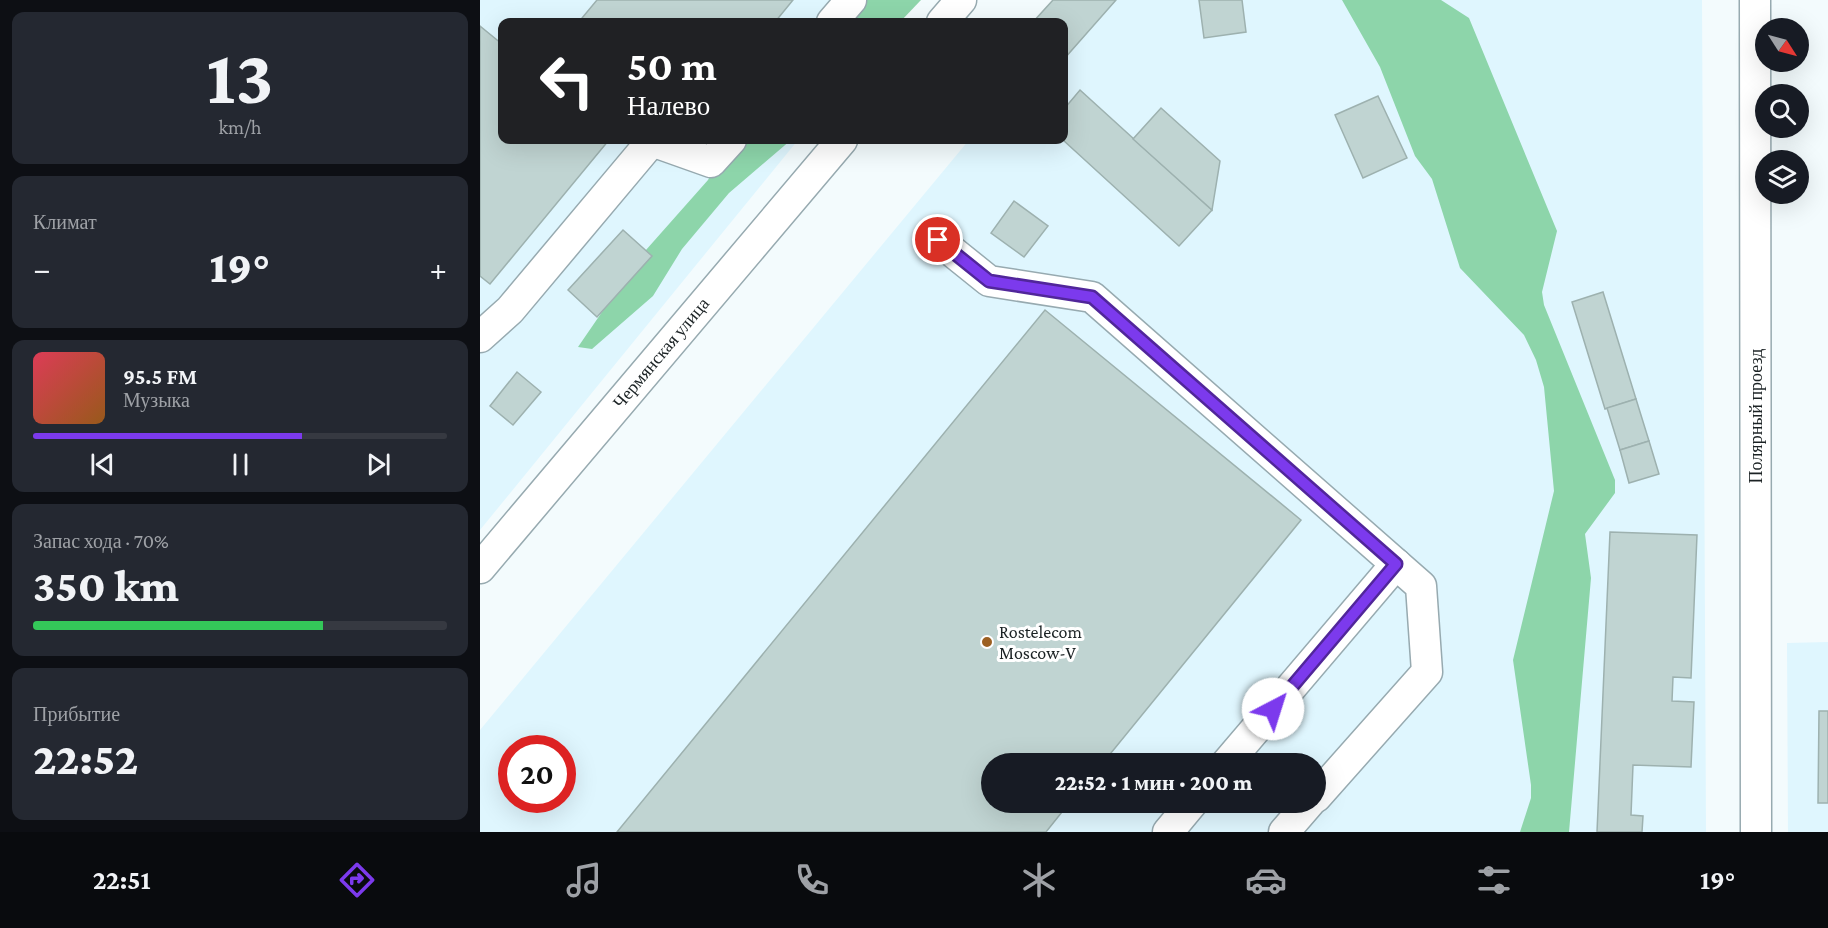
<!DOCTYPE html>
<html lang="ru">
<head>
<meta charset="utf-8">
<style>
	body { margin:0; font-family:"Crimson Pro",serif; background:#242831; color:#f1f3f6; height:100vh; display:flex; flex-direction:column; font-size:22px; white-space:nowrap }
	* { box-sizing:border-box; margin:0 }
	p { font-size:20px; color:#9ea1a6 }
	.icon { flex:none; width:33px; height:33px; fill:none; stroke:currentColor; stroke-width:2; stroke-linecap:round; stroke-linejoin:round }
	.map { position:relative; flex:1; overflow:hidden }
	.panel { display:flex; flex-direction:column; gap:12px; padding:12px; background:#0d0f14; width:480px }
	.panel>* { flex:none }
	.hud { position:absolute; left:18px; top:18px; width:570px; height:126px; border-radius:12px; box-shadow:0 6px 24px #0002; background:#202124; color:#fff; overflow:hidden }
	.needle { width:39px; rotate:126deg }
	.buttons { position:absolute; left:1275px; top:18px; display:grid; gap:12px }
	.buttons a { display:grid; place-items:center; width:54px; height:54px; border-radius:50%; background:#171b24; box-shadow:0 6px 24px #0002; font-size:30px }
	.speed { position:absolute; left:18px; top:735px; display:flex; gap:12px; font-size:30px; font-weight:700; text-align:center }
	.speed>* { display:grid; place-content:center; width:78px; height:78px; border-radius:50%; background:#171b24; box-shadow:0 6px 24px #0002; line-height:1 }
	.speed .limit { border:9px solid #d22; background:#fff; color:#111 }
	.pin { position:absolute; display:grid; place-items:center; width:51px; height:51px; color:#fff; margin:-26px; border:3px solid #fff; border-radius:50%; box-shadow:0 2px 6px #0007 }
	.me { position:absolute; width:66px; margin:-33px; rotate:40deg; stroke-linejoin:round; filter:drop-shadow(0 0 4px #0008) }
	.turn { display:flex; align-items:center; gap:21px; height:126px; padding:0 30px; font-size:27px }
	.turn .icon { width:78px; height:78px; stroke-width:2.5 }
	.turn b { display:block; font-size:42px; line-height:51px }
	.big { font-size:45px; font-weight:800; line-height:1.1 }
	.panel .tile { flex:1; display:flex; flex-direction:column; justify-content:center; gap:9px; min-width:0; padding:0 21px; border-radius:12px; background:#242831 }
	.panel .dial { align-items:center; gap:0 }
	.dial b { font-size:78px; line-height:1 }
	.song { display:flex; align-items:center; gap:18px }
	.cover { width:72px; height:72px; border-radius:9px; background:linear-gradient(135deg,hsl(350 70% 55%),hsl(30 70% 35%)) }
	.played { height:6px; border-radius:3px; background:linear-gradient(90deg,#7c3aed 65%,#363941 65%) }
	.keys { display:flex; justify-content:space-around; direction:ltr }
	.heat { display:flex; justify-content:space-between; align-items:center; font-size:33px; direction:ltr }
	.charge { height:9px; border-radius:4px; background:linear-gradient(90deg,#34c759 70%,#363941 0) }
	.trip { position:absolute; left:501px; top:753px; width:345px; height:60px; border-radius:30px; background:#171b24; box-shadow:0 6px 24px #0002; font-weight:800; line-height:60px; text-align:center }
	.dock { display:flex; height:96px; justify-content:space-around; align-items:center; background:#090b0e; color:#9ea1a6 }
	.dock .icon { width:42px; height:42px }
	.dock .current { color:#7c3aed }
	.dock b { font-size:27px; color:#f1f3f6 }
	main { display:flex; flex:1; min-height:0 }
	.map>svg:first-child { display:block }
	.built { fill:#dff6fe; fill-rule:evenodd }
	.forest { fill:#8dd5aa }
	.building { fill:#c0d4d2; stroke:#9db1af; stroke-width:1.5 }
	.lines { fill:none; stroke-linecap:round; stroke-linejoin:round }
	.minor-casing { stroke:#97aab0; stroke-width:33 }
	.minor { stroke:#fff; stroke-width:30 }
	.route-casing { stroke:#51269a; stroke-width:15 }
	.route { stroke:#7c3aed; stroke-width:10 }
	.poi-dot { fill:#9c6022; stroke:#fff; stroke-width:2 }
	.labels { text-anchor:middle; stroke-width:6; stroke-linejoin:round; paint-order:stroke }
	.street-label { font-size:18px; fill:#1b2224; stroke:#fff }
	.poi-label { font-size:18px; fill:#1b2224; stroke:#fff; text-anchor:start }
</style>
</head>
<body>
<main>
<section class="panel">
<div class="tile dial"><b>13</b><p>km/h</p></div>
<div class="tile"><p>Климат</p>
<div class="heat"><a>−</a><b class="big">19°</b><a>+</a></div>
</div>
<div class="tile">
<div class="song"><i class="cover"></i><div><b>95.5 FM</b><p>Музыка</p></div></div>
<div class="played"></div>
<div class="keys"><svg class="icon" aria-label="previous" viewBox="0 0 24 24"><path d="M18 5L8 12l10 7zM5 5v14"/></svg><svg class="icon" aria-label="pause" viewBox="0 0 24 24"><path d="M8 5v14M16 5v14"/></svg><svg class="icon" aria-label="next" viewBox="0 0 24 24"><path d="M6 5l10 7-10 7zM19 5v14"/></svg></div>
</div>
<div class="tile"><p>Запас хода · 70%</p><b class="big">350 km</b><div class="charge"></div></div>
<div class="tile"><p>Прибытие</p><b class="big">22:52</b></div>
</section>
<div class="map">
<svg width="1348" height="832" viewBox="0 0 1348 832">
	<rect width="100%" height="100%" fill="#f3fbfd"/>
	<!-- built -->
	<g class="built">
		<polygon points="0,0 431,0 413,22 22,22 22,140 318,140 0,530"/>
		<path d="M604,0H1222L1226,832H0V730L489,140H584V25ZM32,748H82V800H32ZM512,764H836V802H512Z"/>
		<polygon points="1348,642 1348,832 1308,832 1307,643"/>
	</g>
	<!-- forest -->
	<g class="forest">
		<polygon points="385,0 441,0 420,22 367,22"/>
		<polygon points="862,0 961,0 989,18 1077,231 1062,292 1064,305 1135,480 1135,493 1105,534 1111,578 1089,832 1040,832 1051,798 1051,785 1033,660 1074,491 1064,387 1056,360 1044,335 980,268 952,179 935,156 900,67"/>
		<polygon points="257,140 311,140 249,193 202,249 173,296 112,349 98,347 133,296 127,294 228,180 241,155"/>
	</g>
	<!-- building -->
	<g class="building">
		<polygon points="117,0 313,0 295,22 108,22 102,18"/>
		<polygon points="573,0 636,0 584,59 584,22 553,22"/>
		<polygon points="719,0 762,0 766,32 724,38"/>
		<polygon points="0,26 22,44 22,140 129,140 10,284 0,276"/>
		<polygon points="600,90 732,210 699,246 583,140 584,109"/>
		<polygon points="898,96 927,158 883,178 855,115"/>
		<polygon points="681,108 740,161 732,210 653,139"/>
		<polygon points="534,201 568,226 544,257 511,233"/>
		<polygon points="143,230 172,256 117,317 88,290"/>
		<polygon points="1123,292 1156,399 1125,409 1092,302"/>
		<polygon points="565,310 821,520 622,764 512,764 512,802 590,802 566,832 137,832"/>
		<polygon points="37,372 61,392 33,425 10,406"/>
		<polygon points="1156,399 1169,441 1140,450 1127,408"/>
		<polygon points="1169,441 1179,474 1149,483 1140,450"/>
		<polygon points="1130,532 1217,535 1211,678 1193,677 1192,701 1214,702 1211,767 1153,765 1151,815 1163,816 1162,832 1117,832"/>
		<polygon points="1339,711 1348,711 1348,803 1338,803"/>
	</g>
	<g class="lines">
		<defs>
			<g id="minor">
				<polyline points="1275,0 1276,832"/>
				<polyline points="352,22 371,0"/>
				<polyline points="462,22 481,0"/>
				<polyline points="169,140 231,162 251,140"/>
				<polyline points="458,240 509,281 612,297 941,586 947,672 836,797"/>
				<polyline points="0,337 30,310 171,142"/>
				<polyline points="0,568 362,140"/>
				<polyline points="746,764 916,564"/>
				<polyline points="688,832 713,802"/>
				<polyline points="804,832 830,802"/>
			</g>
		</defs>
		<!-- minor casing -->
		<use href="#minor" class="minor-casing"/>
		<!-- minor -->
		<use href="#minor" class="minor"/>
	</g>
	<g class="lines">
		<defs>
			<polyline id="route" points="458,240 509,281 612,297 916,564 793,709"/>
		</defs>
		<!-- route casing -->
		<use href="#route" class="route-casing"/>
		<!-- route -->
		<use href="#route" class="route"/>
	</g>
	<!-- markers -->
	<circle class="poi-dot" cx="507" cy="642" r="6"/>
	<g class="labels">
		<!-- street labels -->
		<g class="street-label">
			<text transform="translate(181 353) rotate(-50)" y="6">Чермянская улица</text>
			<text transform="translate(1276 416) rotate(-90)" y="6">Полярный проезд</text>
		</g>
		<!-- poi labels -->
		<g class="poi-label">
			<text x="519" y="638">Rostelecom<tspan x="519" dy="21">Moscow-V</tspan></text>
		</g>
	</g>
</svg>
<div class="buttons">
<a><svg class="needle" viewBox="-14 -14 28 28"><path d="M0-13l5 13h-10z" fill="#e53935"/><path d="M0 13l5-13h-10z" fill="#9ea1a6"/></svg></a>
<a><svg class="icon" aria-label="search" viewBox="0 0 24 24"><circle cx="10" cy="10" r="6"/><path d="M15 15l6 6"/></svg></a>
<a><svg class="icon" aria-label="layers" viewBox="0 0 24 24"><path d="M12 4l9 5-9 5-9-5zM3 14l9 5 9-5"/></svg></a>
</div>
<div class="speed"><div class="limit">20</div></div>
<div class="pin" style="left:458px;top:240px;background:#d93025"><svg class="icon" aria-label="arrive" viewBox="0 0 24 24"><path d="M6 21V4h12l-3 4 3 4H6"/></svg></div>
<svg class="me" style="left:793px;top:709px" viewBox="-20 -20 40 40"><circle r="19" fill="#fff"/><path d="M0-13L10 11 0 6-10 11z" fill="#7c3aed"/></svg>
<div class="trip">22:52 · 1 мин · 200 m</div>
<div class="hud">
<div class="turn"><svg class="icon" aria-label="left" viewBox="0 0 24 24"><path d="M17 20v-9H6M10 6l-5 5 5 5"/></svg><div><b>50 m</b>Налево</div></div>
</div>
</div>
</main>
<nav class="dock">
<b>22:51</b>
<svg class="icon current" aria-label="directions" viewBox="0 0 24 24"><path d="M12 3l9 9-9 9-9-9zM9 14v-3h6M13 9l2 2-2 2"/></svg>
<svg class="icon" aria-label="music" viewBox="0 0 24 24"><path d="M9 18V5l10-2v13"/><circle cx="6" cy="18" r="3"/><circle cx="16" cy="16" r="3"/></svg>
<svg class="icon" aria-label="phone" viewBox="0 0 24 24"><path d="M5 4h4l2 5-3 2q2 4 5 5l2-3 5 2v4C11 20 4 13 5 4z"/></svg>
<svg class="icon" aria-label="climate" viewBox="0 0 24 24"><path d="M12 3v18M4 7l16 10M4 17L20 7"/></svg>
<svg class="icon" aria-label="car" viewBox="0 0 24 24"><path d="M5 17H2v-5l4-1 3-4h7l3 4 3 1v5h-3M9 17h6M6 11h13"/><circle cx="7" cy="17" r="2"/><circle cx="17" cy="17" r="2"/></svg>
<svg class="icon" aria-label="filters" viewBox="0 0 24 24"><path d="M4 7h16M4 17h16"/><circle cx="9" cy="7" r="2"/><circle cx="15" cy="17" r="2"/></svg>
<b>19°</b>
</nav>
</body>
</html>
